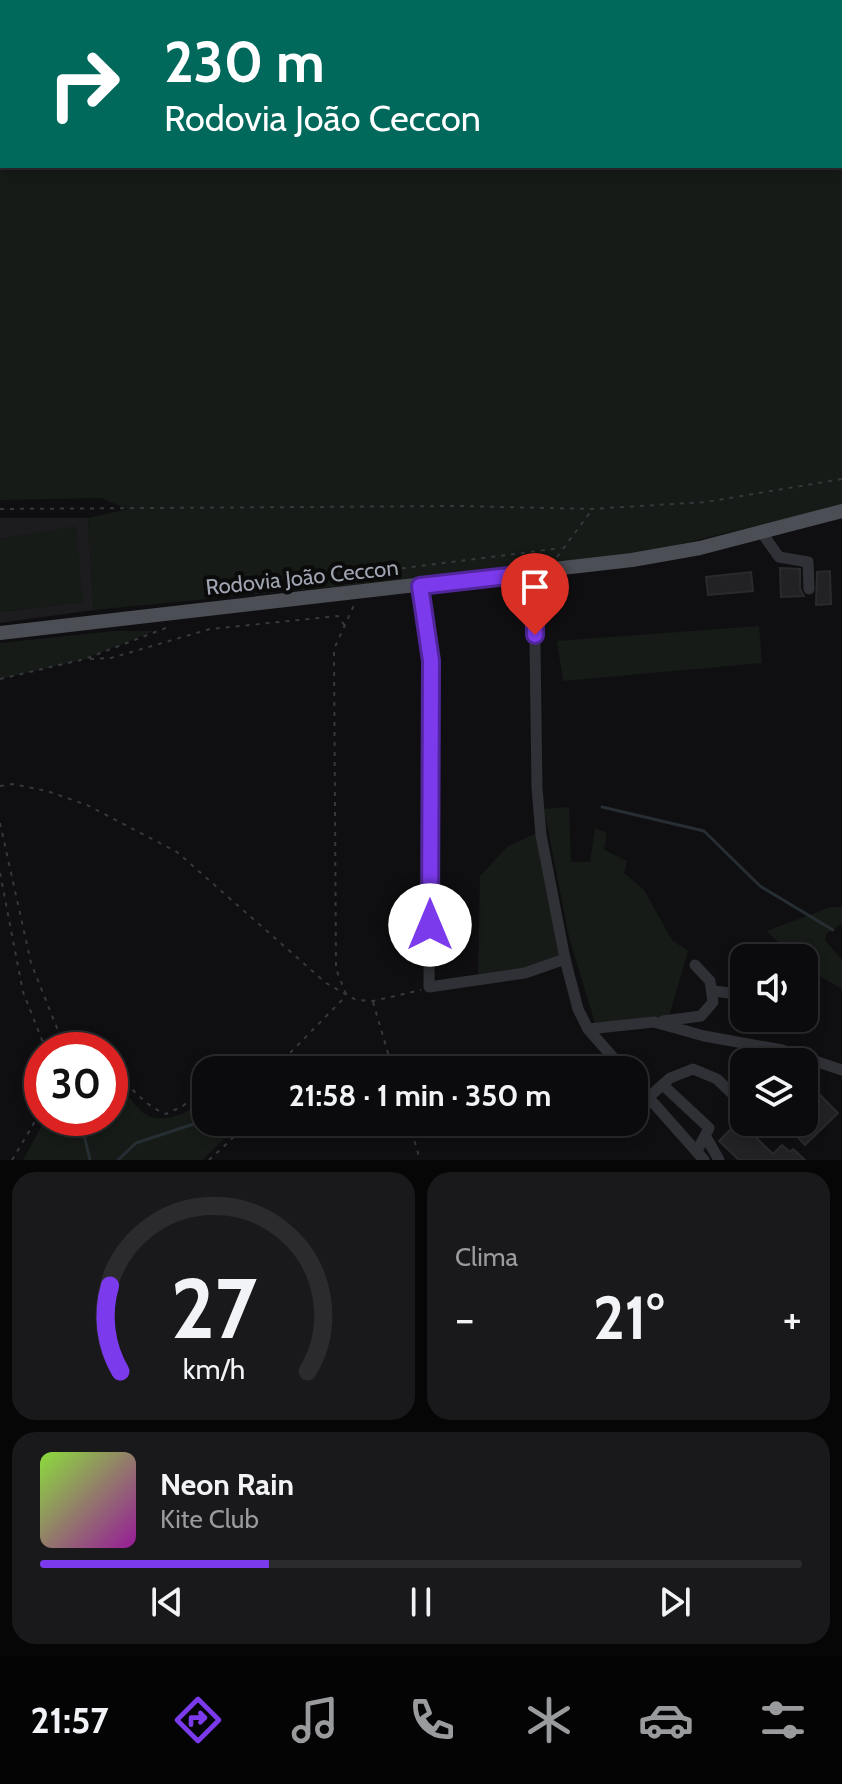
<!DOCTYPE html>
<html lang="pt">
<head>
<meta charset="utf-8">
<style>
	body { margin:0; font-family:Cabin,sans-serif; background:#19191b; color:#f1f3f6; height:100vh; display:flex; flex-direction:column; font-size:30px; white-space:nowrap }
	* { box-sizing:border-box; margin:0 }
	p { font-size:26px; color:#9a9b9d }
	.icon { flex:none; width:44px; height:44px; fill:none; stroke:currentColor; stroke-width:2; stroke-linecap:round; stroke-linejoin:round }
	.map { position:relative; height:1160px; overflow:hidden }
	.details { display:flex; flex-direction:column; gap:12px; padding:12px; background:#060607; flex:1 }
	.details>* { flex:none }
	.top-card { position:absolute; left:0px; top:0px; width:842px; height:168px; box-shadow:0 4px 12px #0003,0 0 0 2px #2b2b2e; background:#00695c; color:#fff; overflow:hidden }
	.buttons { position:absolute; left:730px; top:944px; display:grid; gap:16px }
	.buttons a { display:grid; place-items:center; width:88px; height:88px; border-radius:16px; background:#0b0b0d; box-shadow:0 4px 12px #0003,0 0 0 2px #2b2b2e; font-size:40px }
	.speed { position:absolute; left:24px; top:1032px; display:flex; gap:16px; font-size:40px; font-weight:700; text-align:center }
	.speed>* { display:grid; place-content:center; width:104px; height:104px; border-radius:50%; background:#0b0b0d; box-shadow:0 4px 12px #0003,0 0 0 2px #2b2b2e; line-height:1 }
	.speed .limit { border:12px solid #d22; background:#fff; color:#111 }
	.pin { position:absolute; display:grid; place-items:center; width:68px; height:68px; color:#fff; margin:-82px -34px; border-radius:50% 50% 50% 0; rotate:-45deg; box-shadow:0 0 8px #0007 }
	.pin .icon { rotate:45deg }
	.me { position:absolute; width:88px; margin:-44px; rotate:0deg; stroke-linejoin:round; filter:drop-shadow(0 0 6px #0008) }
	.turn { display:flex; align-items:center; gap:28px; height:168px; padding:0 32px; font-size:36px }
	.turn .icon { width:104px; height:104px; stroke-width:2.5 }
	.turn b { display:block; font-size:56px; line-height:68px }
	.big { font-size:60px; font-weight:700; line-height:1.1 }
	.details .widget { flex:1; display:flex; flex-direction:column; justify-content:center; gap:12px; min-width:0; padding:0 28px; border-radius:24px; background:#19191b }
	.details .dial { align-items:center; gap:0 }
	.dial svg { height:208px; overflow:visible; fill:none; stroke:#2b2b2e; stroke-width:7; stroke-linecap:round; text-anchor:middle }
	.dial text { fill:#f1f3f6; stroke:none }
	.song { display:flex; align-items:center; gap:24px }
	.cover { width:96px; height:96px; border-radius:12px; background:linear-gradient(135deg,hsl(90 70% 55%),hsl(300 70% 35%)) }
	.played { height:8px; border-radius:4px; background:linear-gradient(90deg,#7c3aed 30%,#2b2b2e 30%) }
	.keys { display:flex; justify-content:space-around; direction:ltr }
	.heat { display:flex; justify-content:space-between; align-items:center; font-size:44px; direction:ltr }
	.details .tiles { flex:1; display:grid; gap:12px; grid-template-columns:1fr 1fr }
	.widget:last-child { grid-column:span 2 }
	.trip { position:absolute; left:192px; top:1056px; width:456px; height:80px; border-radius:24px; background:#0b0b0d; box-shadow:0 4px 12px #0003,0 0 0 2px #2b2b2e; font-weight:700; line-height:80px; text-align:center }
	.tabs { display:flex; height:128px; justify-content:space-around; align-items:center; background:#040405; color:#9a9b9d }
	.tabs .icon { width:56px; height:56px }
	.tabs .selected { color:#7c3aed }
	.tabs b { font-size:36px; color:#f1f3f6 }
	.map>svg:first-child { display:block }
	.built { fill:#1c1b1e }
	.green { fill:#161b17; fill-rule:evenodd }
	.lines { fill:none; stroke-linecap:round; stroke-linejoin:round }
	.stream { stroke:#262e34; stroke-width:3 }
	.building { fill:#222225; stroke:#2a292d; stroke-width:2 }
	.path { stroke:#36383d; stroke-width:2; stroke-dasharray:4 6; stroke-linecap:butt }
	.minor { stroke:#303136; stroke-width:11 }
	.major { stroke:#4c4e55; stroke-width:14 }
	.route-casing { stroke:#51269a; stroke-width:20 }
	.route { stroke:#7c3aed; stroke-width:14 }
	.labels { text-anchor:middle; stroke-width:8; stroke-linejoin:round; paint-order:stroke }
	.street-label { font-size:22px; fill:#a0a5b2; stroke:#0b0b0c }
</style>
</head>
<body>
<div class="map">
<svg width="842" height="1160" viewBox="0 0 842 1160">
	<rect width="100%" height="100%" fill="#0f0f11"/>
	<!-- built -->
	<polygon class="built" points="0,518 88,518 94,610 0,623 0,612 82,602 76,527 0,539"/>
	<!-- green -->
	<g class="green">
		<path d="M0,0H842V505L660,549L555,565L94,610L88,518L127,509L101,498L0,500ZM2,2H840V166H2Z"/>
		<polygon points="76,526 83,602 0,612 0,539"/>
		<polygon points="759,626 762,663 563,681 557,641"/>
		<polygon points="114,631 154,631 85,659 0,679 0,643"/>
		<polygon points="569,807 571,862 590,862 595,828 607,833 604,850 627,861 624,873 644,890 672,940 688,951 669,1016 595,1023 569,937 544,809"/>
		<polygon points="537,833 559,958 527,969 478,977 480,876 508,846"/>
		<polygon points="830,907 842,907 842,924 827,933 825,940 842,960 842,989 804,967 804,958 794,958 767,931"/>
		<path d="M110,1077C122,1086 130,1100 141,1111C160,1128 190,1112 206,1099V1122H242L202,1160H23L46,1118H110Z"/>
	</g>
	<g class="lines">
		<!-- stream -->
		<g class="stream">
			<polyline points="602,807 704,831 760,886 833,930"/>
			<polyline points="80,1118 90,1160"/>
			<polyline points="118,1160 136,1143 206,1120"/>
		</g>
	</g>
	<!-- building -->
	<g class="building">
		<polygon points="780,568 800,569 800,589 804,596 781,597"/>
		<polygon points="830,571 831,604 816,605 817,572"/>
		<polygon points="751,572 753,591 708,595 706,577"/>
		<polygon points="817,1092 838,1113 805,1145 783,1122 804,1122 804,1104"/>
		<polygon points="739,1121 773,1154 782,1145 790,1152 793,1149 805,1160 739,1160 719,1141"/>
	</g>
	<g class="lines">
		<!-- path -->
		<g class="path">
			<polyline points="0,509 459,506 591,509 706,502 842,479"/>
			<polyline points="557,557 591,511"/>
			<polyline points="255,590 265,583 284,579 405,568 561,548"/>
			<polyline points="90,659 111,658 210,629 338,616 345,626"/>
			<polyline points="0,679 85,659 171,626"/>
			<polyline points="0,786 13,784 47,791 87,805 177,852 326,983 356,1000 373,1001 421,990"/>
			<polyline points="0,823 31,963 57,1028 81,1050"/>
			<polyline points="0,873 23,992 46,1050"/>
			<polyline points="346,994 336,969 334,649 355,603"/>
			<polyline points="373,1002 393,1070"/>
			<path d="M110,1070C131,1084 142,1105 166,1114L183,1106L206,1085"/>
			<polyline points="221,1070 242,1055 283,1059"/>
			<polyline points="282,1070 284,1059 346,996"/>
			<polyline points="409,1122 420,1160"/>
			<polyline points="12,1160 33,1125 42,1102"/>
			<polyline points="209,1160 250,1122"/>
		</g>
		<!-- minor -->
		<g class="minor">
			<polyline points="762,533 779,557 808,562 809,589"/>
			<polyline points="534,573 537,788 541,835 565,959 578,1009 588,1029 624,1070"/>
			<polyline points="420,586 431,661 429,987 525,973 565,959"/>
			<polyline points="714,991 744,995"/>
			<polyline points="804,1005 807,1006"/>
			<polyline points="663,1021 701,1016 713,1002 710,981 695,965"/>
			<polyline points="588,1029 654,1022 704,1036 782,1050 842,1070"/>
			<polyline points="634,1081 704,1160"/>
			<polyline points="663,1085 709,1128 697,1151"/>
			<polyline points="649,1097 670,1078 693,1069 717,1079 744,1105"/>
			<polyline points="706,1137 719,1160"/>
		</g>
		<!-- major -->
		<polyline class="major" points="0,633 632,560 700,548 842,511"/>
	</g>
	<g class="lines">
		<defs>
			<polyline id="route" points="430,925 431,661 420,586 534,573 535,635"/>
		</defs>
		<!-- route casing -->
		<use href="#route" class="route-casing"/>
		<!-- route -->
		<use href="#route" class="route"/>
	</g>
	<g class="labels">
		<!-- street labels -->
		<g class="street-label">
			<text transform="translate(302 577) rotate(-6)" y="8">Rodovia João Ceccon</text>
		</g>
	</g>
</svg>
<div class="buttons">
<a><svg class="icon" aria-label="sound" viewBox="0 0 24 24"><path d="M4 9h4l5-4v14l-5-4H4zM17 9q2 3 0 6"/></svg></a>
<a><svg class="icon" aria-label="layers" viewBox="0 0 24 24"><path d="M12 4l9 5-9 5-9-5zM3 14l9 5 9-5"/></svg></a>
</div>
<div class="speed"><div class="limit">30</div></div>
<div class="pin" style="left:535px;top:635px;background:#d93025"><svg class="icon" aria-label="arrive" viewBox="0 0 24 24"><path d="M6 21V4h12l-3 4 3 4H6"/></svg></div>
<svg class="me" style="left:430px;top:925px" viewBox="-20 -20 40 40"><circle r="19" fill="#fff"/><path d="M0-13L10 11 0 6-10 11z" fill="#7c3aed"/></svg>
<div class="trip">21:58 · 1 min · 350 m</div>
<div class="top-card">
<div class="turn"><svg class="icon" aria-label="right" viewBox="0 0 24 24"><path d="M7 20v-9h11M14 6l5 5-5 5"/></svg><div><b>230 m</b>Rodovia João Ceccon</div></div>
</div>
</div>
<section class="details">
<div class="tiles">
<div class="widget dial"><svg viewBox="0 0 100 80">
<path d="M14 69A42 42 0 1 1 86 69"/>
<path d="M14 69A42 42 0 0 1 10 36" stroke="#7c3aed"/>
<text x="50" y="56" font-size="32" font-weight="700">27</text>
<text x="50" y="72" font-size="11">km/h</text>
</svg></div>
<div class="widget"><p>Clima</p>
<div class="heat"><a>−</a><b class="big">21°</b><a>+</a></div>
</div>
<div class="widget">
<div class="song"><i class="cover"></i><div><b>Neon Rain</b><p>Kite Club</p></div></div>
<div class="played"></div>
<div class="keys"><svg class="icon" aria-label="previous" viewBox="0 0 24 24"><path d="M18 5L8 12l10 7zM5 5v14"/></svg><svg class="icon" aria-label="pause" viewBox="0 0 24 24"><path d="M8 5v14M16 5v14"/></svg><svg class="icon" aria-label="next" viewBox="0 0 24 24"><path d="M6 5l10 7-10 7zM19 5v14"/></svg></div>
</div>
</div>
</section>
<nav class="tabs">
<b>21:57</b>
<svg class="icon selected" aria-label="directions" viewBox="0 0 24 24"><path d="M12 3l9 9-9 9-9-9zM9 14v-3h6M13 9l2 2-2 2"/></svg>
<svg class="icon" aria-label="music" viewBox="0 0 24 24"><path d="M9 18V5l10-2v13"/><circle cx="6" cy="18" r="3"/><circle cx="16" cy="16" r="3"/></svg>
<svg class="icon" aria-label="phone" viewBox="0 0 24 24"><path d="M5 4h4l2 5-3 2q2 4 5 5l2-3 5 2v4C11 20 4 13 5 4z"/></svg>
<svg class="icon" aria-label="climate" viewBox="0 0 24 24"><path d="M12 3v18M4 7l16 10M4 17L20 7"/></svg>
<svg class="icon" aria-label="car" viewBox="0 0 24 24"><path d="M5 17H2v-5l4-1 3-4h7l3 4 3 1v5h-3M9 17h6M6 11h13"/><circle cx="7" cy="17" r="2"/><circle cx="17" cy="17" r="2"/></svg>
<svg class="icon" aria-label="filters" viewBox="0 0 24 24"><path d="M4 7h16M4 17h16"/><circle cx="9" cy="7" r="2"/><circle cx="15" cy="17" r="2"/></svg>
</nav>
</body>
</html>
